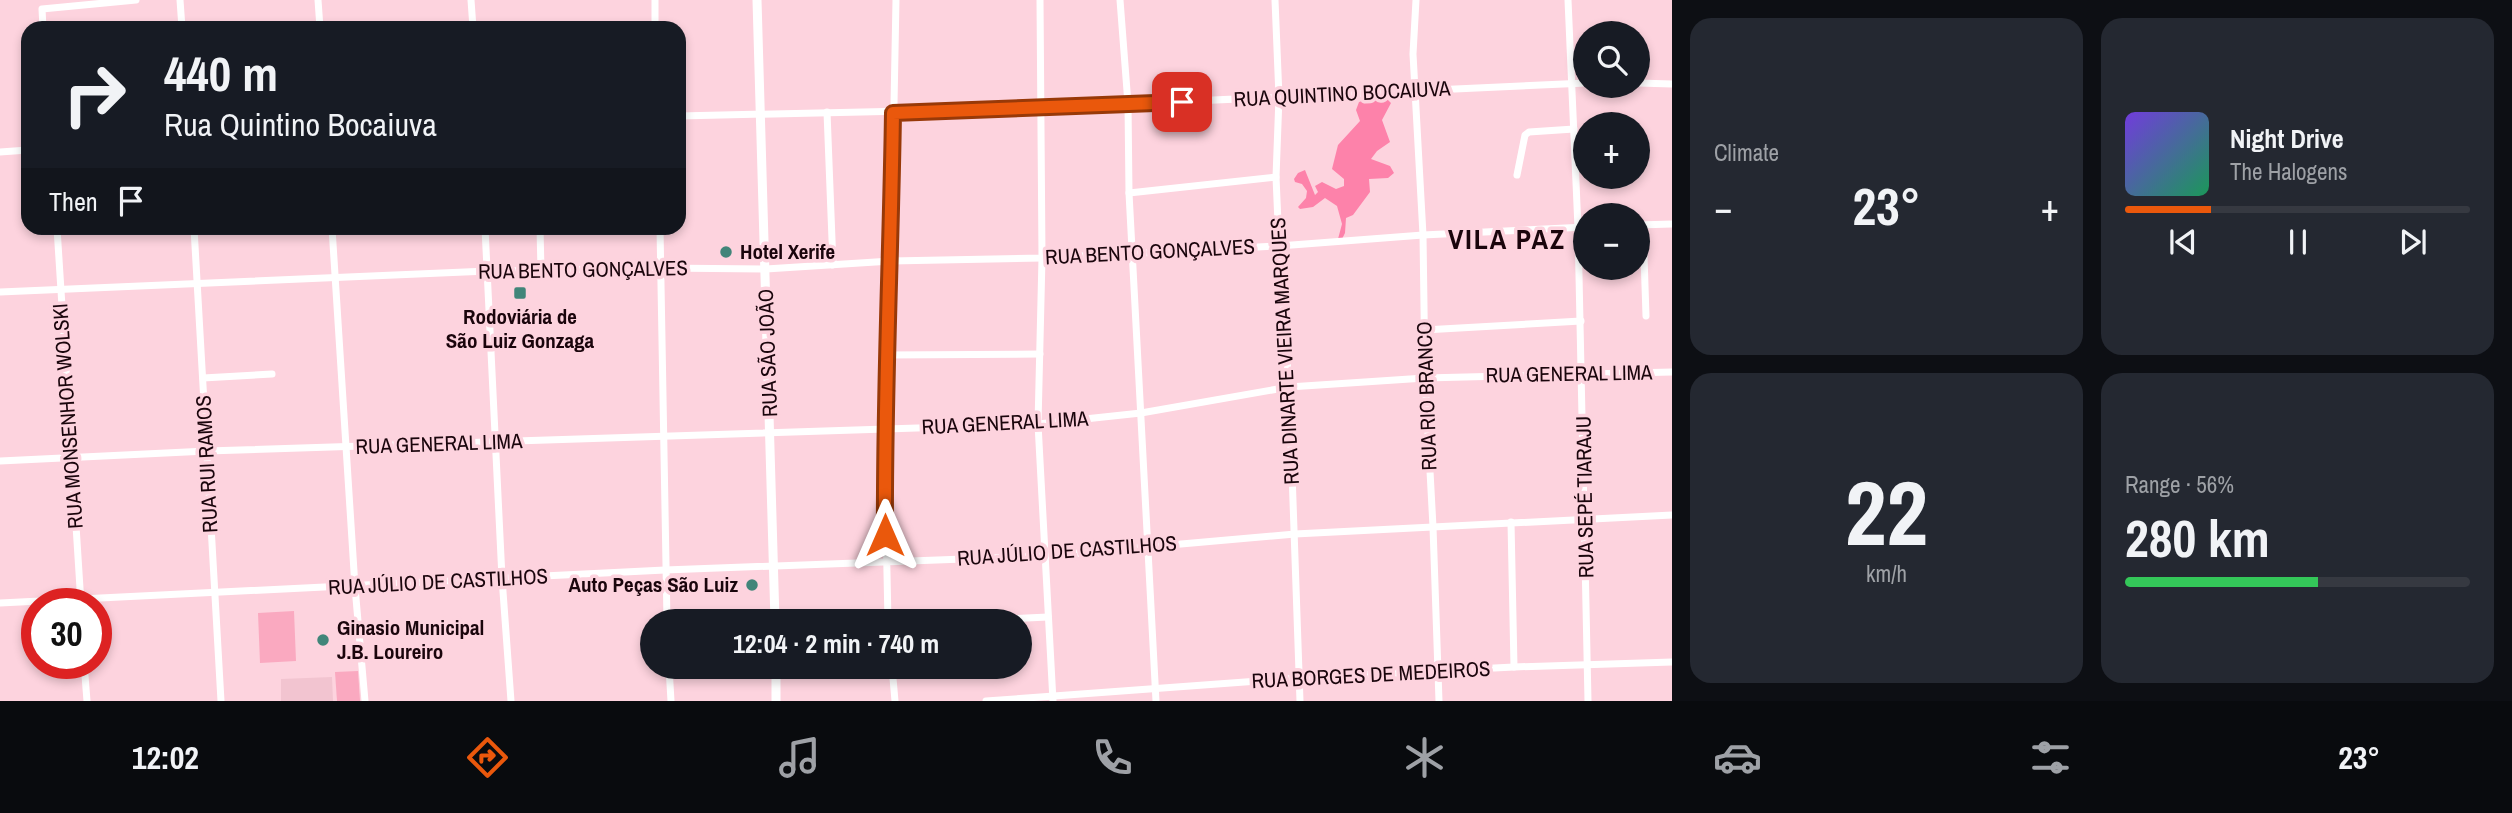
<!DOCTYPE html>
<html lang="en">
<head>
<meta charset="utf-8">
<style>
	body { margin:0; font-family:"Archivo Narrow",sans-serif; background:#242831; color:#f1f3f6; height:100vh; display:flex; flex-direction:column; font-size:26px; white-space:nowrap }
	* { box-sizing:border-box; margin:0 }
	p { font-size:23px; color:#9ea1a6 }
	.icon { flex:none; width:38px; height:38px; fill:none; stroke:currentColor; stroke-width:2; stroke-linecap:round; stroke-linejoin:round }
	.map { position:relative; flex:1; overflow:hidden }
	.details { display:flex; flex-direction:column; gap:18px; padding:18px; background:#0d0f14; width:840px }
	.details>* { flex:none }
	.hud { position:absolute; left:21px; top:21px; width:665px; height:214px; border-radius:21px; box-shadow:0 4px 10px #0003; background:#171b24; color:#f1f3f6; overflow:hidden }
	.controls { position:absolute; left:1573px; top:21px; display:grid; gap:14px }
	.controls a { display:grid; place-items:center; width:77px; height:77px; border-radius:50%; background:#171b24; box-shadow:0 4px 10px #0003; font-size:35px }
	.speed { position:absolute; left:21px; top:588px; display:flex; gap:14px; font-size:35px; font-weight:700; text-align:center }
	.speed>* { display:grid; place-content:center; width:91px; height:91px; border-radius:50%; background:#171b24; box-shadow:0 4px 10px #0003; line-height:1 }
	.speed .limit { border:10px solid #d22; background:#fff; color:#111 }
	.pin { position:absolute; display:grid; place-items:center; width:60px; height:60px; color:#fff; margin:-30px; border-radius:14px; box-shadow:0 4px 10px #0006 }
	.me { position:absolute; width:77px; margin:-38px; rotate:0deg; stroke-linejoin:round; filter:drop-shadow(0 0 5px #0008) }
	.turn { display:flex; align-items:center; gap:24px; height:147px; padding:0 28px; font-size:32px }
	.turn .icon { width:91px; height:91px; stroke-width:2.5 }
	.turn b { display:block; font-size:49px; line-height:60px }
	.then { display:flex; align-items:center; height:66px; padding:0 28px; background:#0003; gap:14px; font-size:26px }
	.big { font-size:52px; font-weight:700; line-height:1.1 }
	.details .tile { flex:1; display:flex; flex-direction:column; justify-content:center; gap:10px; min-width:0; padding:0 24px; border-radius:21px; background:#242831 }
	.details .dial { align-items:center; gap:0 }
	.dial b { font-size:91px; line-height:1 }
	.song { display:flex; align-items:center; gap:21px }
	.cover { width:84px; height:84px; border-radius:10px; background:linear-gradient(135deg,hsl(260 70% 55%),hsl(150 70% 35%)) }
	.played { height:7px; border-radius:4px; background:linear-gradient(90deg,#ea580c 25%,#363941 25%) }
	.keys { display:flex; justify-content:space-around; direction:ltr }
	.heat { display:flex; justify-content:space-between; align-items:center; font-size:38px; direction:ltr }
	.charge { height:10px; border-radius:5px; background:linear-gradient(90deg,#34c759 56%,#363941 0) }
	.details .tiles { flex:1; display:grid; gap:18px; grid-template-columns:repeat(2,1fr) }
	.trip { position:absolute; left:640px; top:609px; width:392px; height:70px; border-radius:35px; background:#171b24; box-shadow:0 4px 10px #0003; font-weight:700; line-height:70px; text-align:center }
	.menu { display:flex; height:112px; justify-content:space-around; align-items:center; background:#090b0e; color:#9ea1a6 }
	.menu .icon { width:49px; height:49px }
	.menu .active { color:#ea580c }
	.menu b { font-size:32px; color:#f1f3f6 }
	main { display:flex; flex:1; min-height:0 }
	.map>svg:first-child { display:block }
	.built { fill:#f2c4d0 }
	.green { fill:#faa9c0 }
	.forest { fill:#fd82aa }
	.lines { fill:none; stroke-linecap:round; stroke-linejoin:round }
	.minor { stroke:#fff; stroke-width:7 }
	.major { stroke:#fff; stroke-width:9 }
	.route-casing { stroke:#983908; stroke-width:18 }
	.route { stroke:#ea580c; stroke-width:12 }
	.poi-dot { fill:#418579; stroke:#fdd3de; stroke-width:2.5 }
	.labels { text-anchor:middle; stroke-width:7; stroke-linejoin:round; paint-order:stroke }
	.street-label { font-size:21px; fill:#1a050c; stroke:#fdd3de }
	.poi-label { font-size:21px; font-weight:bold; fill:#1a050c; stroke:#fdd3de; text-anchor:start }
	.district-label { font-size:28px; font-weight:bold; letter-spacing:2px; fill:#1a050c; stroke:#fdd3de }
</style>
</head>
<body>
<main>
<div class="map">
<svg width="1672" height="701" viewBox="0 0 1672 701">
	<rect width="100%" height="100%" fill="#fdd3de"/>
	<!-- built -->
	<polygon class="built" points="332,677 333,701 281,701 281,679"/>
	<!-- green -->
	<g class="green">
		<polygon points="294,611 296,661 260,663 258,613"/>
		<polygon points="358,671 360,701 337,701 335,672"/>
	</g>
	<!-- forest -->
	<polygon class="forest" points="1378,97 1386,98 1391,103 1382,120 1390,142 1377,151 1371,159 1390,166 1394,173 1388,178 1369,179 1370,192 1353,215 1346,218 1345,233 1342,239 1338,239 1342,224 1337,206 1325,198 1313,207 1300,209 1298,207 1306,198 1307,191 1302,184 1295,182 1294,179 1298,173 1305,170 1315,195 1318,192 1315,186 1322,182 1336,189 1344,186 1344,179 1332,169 1338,145 1360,121 1356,110 1359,102"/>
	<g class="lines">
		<!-- minor -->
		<g class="minor">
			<polyline points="180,0 182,28"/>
			<polyline points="318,0 320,28"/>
			<polyline points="471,0 473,28"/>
			<polyline points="655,0 655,28"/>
			<polyline points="1040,0 1042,258 1038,424 1053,701"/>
			<polyline points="1120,0 1128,104 1129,193 1156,701"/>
			<polyline points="1275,0 1279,97 1276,177 1279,246 1289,387 1300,701"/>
			<polyline points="1416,0 1413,54 1423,235 1425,378 1433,527 1439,701"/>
			<polyline points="1568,0 1578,228 1588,701"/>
			<polyline points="43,28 42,9 136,0"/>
			<polyline points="1638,83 1672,84"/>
			<polyline points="827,112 833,265"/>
			<polyline points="679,116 1040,108 1586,83"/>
			<polyline points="0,152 28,150"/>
			<polyline points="1517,175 1525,135 1529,132 1574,129"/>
			<polyline points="1129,193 1276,177"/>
			<polyline points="1638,225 1672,224"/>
			<polyline points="1643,225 1646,316"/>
			<polyline points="57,228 81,604"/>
			<polyline points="194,228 221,701"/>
			<polyline points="332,228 355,587 365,701"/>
			<polyline points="485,228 502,578 511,701"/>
			<polyline points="540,228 541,270"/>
			<polyline points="660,228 667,621"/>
			<polyline points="0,292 488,271 661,268 766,269 891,261 1042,258 1279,246 1423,235 1586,227"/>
			<polyline points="1424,330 1581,321"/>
			<polyline points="885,355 1040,354"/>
			<polyline points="203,378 272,374"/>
			<polyline points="0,461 207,451 1038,424 1141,413 1289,387 1425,378 1672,372"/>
			<polyline points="1511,522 1514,667"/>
			<polyline points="0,603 665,570 1045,556 1295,534 1672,515"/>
			<polyline points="888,621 884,429 891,261 896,0"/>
			<polyline points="969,621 1048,617"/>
			<polyline points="84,663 87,701"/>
			<polyline points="669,667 671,701"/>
			<polyline points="892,667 895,701"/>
			<polyline points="986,701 1299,678 1514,667 1672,662"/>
		</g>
		<!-- major -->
		<g class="major">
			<polyline points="757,0 775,621"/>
			<polyline points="776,667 776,701"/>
		</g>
	</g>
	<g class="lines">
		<defs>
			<path id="route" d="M885,535C884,394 891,254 893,113L1182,102"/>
		</defs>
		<!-- route casing -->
		<use href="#route" class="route-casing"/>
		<!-- route -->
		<use href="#route" class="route"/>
	</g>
	<!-- markers -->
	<g class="poi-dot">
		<circle cx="726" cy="252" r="7"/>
		<rect x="513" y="286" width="14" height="14" rx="3.5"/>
		<circle cx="752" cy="585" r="7"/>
		<circle cx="323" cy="640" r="7"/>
	</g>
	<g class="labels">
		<!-- street labels -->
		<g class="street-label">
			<text transform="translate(1342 94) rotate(-3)" y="7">RUA QUINTINO BOCAIUVA</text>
			<text transform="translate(1150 252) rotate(-3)" y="7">RUA BENTO GONÇALVES</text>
			<text transform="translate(583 270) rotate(-1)" y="7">RUA BENTO GONÇALVES</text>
			<text transform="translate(1285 351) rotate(-93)" y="7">RUA DINARTE VIEIRA MARQUES</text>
			<text transform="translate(768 353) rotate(-92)" y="7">RUA SÃO JOÃO</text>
			<text transform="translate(1569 374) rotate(-1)" y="7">RUA GENERAL LIMA</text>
			<text transform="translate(1427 396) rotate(-92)" y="7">RUA RIO BRANCO</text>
			<text transform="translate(68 416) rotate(-94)" y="7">RUA MONSENHOR WOLSKI</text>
			<text transform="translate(1005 423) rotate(-3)" y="7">RUA GENERAL LIMA</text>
			<text transform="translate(439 444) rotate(-2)" y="7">RUA GENERAL LIMA</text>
			<text transform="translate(207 464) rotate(-93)" y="7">RUA RUI RAMOS</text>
			<text transform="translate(1585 497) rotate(-91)" y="7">RUA SEPÉ TIARAJU</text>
			<text transform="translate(1067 551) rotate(-4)" y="7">RUA JÚLIO DE CASTILHOS</text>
			<text transform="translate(438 582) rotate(-3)" y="7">RUA JÚLIO DE CASTILHOS</text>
			<text transform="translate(1371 675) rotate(-3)" y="7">RUA BORGES DE MEDEIROS</text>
		</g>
		<!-- poi labels -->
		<g class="poi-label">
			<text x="740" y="259">Hotel Xerife</text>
			<text x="520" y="324" text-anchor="middle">Rodoviária de<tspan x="520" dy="24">São Luiz Gonzaga</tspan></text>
			<text x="738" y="592" text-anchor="end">Auto Peças São Luiz</text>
			<text x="337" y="635">Ginasio Municipal<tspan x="337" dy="24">J.B. Loureiro</tspan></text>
		</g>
		<!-- district labels -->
		<g class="district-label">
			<text x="1507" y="249">VILA PAZ</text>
		</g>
	</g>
</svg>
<div class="controls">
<a><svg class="icon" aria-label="search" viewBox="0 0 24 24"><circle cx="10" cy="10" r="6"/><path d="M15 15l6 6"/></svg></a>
<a>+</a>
<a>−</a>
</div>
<div class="speed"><div class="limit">30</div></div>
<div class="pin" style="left:1182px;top:102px;background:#d93025"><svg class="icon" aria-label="arrive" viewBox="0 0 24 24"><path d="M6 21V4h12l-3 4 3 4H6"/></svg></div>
<svg class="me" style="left:885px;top:535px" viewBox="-20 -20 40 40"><path d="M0-17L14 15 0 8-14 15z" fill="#ea580c" stroke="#fff" stroke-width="4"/></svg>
<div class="trip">12:04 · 2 min · 740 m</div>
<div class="hud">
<div class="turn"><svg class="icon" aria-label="right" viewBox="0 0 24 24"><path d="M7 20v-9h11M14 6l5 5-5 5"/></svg><div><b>440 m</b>Rua Quintino Bocaiuva</div></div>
<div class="then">Then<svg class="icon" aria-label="arrive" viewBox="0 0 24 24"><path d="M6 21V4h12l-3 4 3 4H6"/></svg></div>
</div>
</div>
<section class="details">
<div class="tiles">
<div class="tile"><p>Climate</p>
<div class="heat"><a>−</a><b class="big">23°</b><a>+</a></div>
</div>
<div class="tile">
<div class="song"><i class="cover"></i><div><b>Night Drive</b><p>The Halogens</p></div></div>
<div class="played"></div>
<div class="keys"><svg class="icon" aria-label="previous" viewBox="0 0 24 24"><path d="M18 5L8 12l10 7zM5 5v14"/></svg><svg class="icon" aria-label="pause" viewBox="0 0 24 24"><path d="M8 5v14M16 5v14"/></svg><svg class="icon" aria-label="next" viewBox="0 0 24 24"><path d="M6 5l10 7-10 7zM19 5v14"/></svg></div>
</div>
<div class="tile dial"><b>22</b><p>km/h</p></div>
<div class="tile"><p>Range · 56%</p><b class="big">280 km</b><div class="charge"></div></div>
</div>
</section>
</main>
<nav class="menu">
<b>12:02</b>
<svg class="icon active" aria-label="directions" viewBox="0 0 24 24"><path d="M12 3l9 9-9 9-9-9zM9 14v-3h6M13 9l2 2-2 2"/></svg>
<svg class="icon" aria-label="music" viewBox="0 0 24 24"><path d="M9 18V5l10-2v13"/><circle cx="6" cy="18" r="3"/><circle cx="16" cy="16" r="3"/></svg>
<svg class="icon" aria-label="phone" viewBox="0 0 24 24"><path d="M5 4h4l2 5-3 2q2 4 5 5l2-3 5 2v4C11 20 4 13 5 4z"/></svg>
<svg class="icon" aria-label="climate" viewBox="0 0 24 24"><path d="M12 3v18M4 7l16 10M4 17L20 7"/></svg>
<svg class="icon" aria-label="car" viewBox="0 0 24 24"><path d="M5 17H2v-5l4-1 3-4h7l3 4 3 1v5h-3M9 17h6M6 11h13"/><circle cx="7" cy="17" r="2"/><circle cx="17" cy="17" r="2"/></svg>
<svg class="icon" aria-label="filters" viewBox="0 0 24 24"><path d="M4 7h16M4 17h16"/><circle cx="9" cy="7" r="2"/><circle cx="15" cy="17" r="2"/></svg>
<b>23°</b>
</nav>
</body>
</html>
